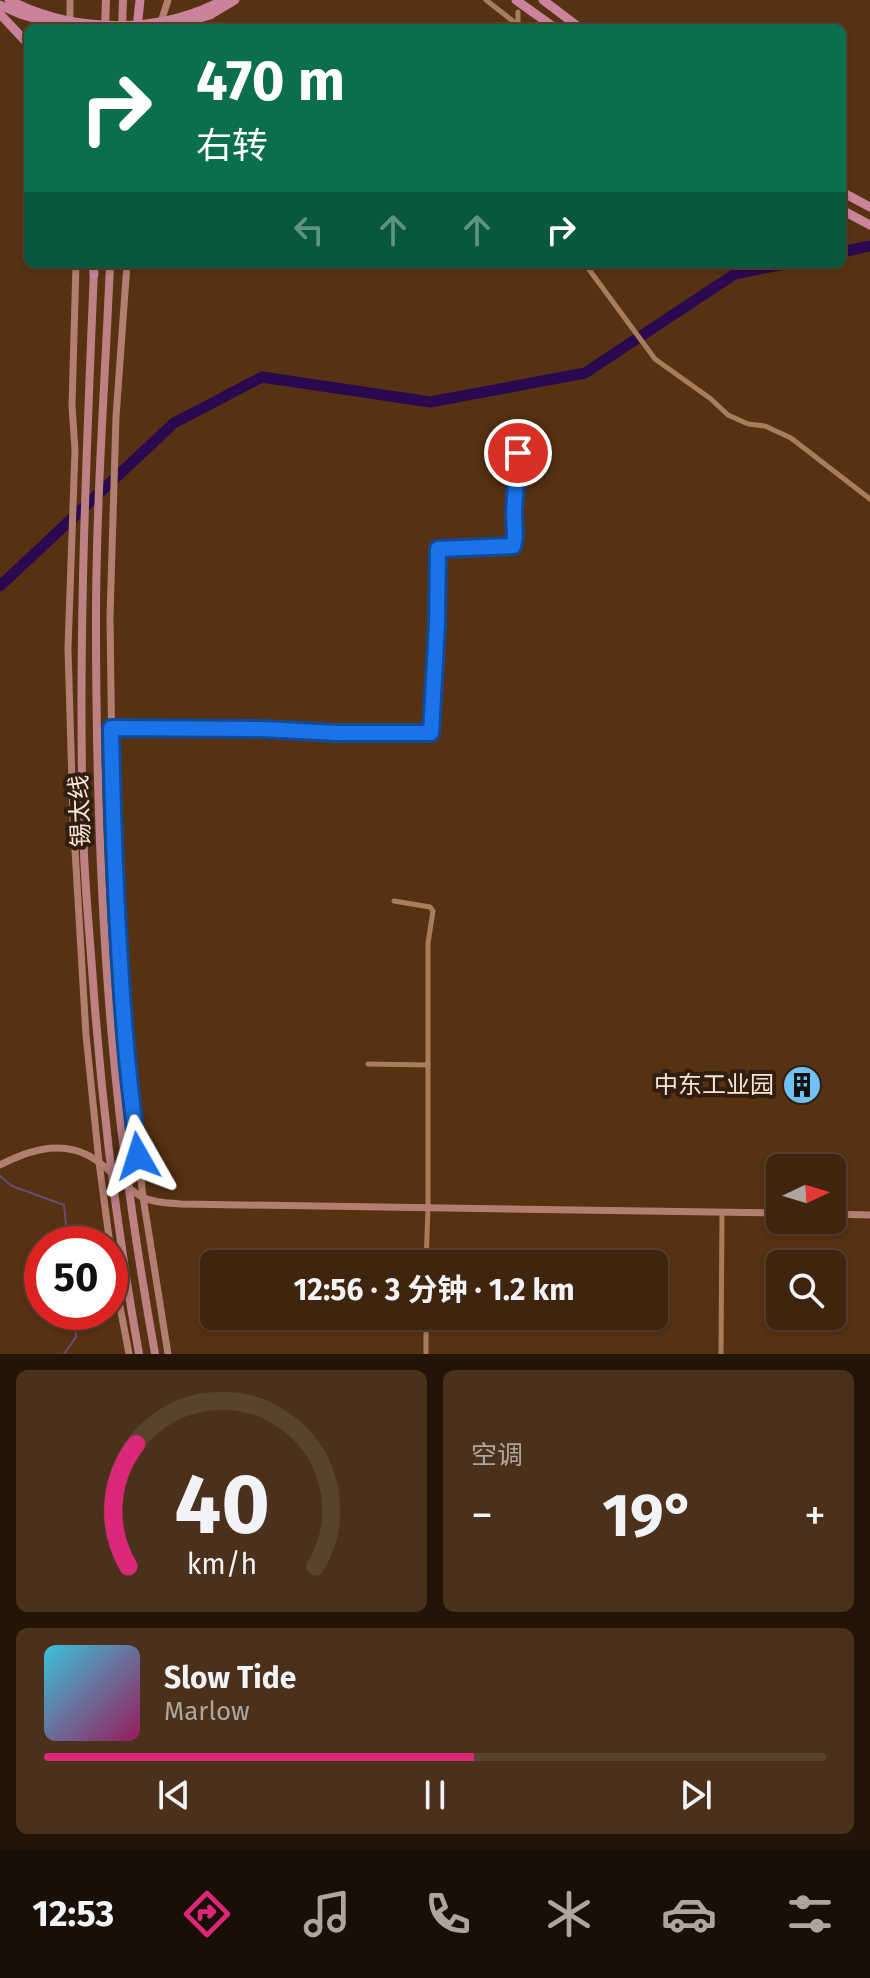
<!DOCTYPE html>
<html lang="zh">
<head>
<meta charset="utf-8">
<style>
	body { margin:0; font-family:"Fira Sans","Noto Sans SC",sans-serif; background:#4b311c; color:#f1f3f6; height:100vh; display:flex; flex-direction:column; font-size:30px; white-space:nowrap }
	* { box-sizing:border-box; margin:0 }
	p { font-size:26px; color:#aea59e }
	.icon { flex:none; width:44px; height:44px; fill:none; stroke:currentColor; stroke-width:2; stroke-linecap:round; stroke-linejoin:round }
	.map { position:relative; height:1354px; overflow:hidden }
	.sheet { display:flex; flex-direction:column; gap:16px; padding:16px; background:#231408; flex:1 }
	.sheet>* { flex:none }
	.guide { position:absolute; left:24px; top:24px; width:822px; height:244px; border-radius:12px; box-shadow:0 2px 6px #0004,0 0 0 2px #59422e; background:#0b6e4f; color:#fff; overflow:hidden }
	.needle { width:52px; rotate:86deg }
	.buttons { position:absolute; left:766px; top:1154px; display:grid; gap:16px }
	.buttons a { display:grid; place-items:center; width:80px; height:80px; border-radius:12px; background:#40250e; box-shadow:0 2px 6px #0004,0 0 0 2px #59422e; font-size:40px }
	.speed { position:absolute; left:24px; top:1226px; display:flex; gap:16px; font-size:40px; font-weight:700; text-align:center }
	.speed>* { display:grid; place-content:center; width:104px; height:104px; border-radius:50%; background:#40250e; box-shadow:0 2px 6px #0004,0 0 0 2px #59422e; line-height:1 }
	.speed .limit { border:12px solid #d22; background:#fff; color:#111 }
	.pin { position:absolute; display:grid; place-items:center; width:68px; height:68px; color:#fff; margin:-34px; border:4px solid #fff; border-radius:50%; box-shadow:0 2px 8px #0007 }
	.me { position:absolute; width:88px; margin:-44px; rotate:354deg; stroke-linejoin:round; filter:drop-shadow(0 0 6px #0008) }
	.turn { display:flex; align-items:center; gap:28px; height:168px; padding:0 40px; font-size:36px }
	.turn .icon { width:104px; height:104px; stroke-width:2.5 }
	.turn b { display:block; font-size:56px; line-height:68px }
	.lanes { display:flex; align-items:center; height:76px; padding:0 40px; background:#0003; justify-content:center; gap:40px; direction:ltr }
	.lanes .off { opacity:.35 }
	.big { font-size:60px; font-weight:700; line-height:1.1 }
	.sheet .widget { flex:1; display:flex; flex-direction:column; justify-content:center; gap:12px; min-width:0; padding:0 28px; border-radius:12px; background:#4b311c }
	.sheet .dial { align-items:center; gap:0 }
	.dial svg { height:208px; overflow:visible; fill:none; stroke:#59422e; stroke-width:7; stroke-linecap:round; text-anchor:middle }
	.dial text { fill:#f1f3f6; stroke:none }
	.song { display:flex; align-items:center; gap:24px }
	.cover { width:96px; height:96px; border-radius:12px; background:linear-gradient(135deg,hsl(190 70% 55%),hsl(330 70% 35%)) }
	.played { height:8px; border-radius:4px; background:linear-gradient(90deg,#db2777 55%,#59422e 55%) }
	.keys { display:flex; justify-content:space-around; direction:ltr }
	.heat { display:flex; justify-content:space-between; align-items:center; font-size:44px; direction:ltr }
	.sheet .tiles { flex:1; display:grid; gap:16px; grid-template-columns:1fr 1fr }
	.widget:last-child { grid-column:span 2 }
	.trip { position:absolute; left:200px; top:1250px; width:468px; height:80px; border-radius:12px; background:#40250e; box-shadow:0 2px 6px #0004,0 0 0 2px #59422e; font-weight:700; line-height:80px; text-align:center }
	.tabs { display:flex; height:128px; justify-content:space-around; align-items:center; background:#1a0f06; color:#aea59e }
	.tabs .icon { width:56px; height:56px }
	.tabs .active { color:#db2777 }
	.tabs b { font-size:36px; color:#f1f3f6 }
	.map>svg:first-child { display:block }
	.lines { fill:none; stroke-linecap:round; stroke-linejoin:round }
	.stream { stroke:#694b78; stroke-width:2 }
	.river { stroke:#2a0951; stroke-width:11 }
	.street { stroke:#a87d5e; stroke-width:5 }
	.secondary { stroke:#b27e70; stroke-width:7 }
	.primary { stroke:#bd8083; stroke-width:8 }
	.highway { stroke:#cb829b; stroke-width:9 }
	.route-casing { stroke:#114b97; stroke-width:20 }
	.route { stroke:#1a73e8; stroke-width:14 }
	.labels { text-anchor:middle; stroke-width:8; stroke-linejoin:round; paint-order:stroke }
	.street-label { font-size:24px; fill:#fce4d3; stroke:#2f1e11 }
	.poi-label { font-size:24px; fill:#fce4d3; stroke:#2f1e11; text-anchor:end }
</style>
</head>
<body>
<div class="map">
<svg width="870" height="1354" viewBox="0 0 870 1354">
	<rect width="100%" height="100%" fill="#563112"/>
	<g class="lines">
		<!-- stream -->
		<g class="stream">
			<polyline points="0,1176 12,1186 64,1205 68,1244"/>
			<polyline points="64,1354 76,1337 74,1312"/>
		</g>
		<!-- river -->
		<g class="river">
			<polyline points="842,252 870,246"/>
			<polyline points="0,586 174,423 262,377 430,402 585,373 735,274 784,264"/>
		</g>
		<!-- street -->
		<g class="street">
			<polyline points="486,0 518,25"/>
			<polyline points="518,27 518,12"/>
			<polyline points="585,264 655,359 711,399 728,415 748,424 765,426 791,438 870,499"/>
			<polyline points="112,728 262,729 337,733 373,732 431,733 437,625 438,549 513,546 515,537 514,512 518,453"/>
			<polyline points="368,1064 428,1065 428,943 433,911 430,907 394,901"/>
			<polyline points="426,1264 428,1207 428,1065"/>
			<polyline points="426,1316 426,1354"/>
			<polyline points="721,1354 722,1212"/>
		</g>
		<!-- secondary -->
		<g class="secondary">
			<polyline points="70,0 70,26"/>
			<polyline points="159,28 168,0"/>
			<polyline points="76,264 72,406 75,450 68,648 73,816 86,1035 99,1162 114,1275 129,1354"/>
			<polyline points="127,264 116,417 110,617 113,833 126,1046 143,1197 168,1354"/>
			<path d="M0,1165C33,1148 68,1138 100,1163C114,1174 128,1190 144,1198C156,1203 169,1203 181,1204L780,1213"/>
			<polyline points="832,1214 870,1215"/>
		</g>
		<!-- primary -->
		<g class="primary">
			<polyline points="105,28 106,0"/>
			<polyline points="122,28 123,0"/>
			<path d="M110,264C105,383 96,502 96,620C96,763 100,907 113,1049C122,1151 137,1253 155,1354"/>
			<path d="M94,269C86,465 77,659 84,855C86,897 90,940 93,982C102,1106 117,1231 139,1354"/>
		</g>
		<!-- highway -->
		<g class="highway">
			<path d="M9,0C73,33 159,35 223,0"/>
			<polyline points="516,0 555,28"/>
			<polyline points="543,0 580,28"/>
			<polyline points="0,5 20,14 68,28"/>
			<polyline points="0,14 28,44"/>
			<polyline points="137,28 140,0"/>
			<polyline points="165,28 210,15 235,0"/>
			<polyline points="842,192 870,207"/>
			<polyline points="842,210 870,225"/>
			<polyline points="93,264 94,274"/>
		</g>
	</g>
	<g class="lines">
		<defs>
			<path id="route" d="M138,1156C134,1119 129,1083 126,1046C117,940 113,834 111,728L262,729L337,733H431L437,625L438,549L513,546L515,537L514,512L518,453"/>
		</defs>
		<!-- route casing -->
		<use href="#route" class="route-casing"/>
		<!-- route -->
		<use href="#route" class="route"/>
	</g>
	<!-- icons -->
	<defs>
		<symbol id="building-disc" viewBox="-11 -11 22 22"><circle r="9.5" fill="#70c2f4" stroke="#2f1e11"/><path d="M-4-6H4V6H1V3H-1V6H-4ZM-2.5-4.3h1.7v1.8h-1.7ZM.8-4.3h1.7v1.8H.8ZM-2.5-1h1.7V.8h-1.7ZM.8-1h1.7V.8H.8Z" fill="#111"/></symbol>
	</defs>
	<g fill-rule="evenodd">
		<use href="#building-disc" x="780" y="1063" width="44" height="44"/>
	</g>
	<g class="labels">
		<!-- street labels -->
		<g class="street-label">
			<text transform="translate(80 811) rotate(-92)" y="8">锡太线</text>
		</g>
		<!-- poi labels -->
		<g class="poi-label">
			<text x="774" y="1093">中东工业园</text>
		</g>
	</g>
</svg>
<div class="buttons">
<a><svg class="needle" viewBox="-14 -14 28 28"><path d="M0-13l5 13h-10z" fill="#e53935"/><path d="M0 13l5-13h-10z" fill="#aea59e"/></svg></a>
<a><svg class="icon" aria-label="search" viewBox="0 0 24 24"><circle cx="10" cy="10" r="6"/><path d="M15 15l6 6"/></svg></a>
</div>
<div class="speed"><div class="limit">50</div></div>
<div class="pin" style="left:518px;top:453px;background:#d93025"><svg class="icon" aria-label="arrive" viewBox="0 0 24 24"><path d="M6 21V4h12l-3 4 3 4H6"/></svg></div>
<svg class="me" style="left:138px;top:1156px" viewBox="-20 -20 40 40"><path d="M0-17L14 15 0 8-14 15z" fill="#1a73e8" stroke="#fff" stroke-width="4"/></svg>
<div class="trip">12:56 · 3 分钟 · 1.2 km</div>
<div class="guide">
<div class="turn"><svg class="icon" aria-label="right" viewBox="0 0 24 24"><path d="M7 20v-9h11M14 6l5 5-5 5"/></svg><div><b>470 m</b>右转</div></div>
<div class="lanes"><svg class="icon off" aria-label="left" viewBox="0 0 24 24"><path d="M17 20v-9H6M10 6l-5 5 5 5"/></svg><svg class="icon off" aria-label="ahead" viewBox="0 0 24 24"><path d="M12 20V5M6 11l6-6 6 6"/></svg><svg class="icon off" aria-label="ahead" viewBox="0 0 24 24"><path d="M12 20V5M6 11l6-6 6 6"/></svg><svg class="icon" aria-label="right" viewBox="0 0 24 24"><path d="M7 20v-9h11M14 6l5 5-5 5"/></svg></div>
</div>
</div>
<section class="sheet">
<div class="tiles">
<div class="widget dial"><svg viewBox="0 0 100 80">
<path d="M14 69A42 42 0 1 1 86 69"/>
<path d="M14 69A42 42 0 0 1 17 22" stroke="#db2777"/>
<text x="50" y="56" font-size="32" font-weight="700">40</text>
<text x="50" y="72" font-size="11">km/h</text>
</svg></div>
<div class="widget"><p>空调</p>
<div class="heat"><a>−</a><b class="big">19°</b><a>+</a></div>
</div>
<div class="widget">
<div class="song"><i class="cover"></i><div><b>Slow Tide</b><p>Marlow</p></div></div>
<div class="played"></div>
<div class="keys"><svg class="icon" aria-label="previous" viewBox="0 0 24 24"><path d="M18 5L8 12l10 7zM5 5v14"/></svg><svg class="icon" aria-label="pause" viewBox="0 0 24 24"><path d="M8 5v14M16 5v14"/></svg><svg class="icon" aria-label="next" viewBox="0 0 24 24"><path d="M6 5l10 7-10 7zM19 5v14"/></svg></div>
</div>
</div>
</section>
<nav class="tabs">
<b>12:53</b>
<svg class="icon active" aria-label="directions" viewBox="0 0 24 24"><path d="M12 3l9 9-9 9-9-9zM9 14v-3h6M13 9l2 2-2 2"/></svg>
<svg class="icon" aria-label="music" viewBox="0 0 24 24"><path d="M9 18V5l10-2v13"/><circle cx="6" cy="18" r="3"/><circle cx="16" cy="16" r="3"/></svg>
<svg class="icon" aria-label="phone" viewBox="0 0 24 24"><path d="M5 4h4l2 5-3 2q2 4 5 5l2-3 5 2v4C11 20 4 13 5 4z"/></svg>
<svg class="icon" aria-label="climate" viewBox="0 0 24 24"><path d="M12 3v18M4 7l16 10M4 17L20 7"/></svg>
<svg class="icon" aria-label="car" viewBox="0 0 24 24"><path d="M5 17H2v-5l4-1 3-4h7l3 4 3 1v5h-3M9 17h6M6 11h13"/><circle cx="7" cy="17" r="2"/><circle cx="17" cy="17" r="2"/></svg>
<svg class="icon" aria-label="filters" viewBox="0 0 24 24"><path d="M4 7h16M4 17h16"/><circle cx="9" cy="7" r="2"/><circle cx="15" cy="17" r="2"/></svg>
</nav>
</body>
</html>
